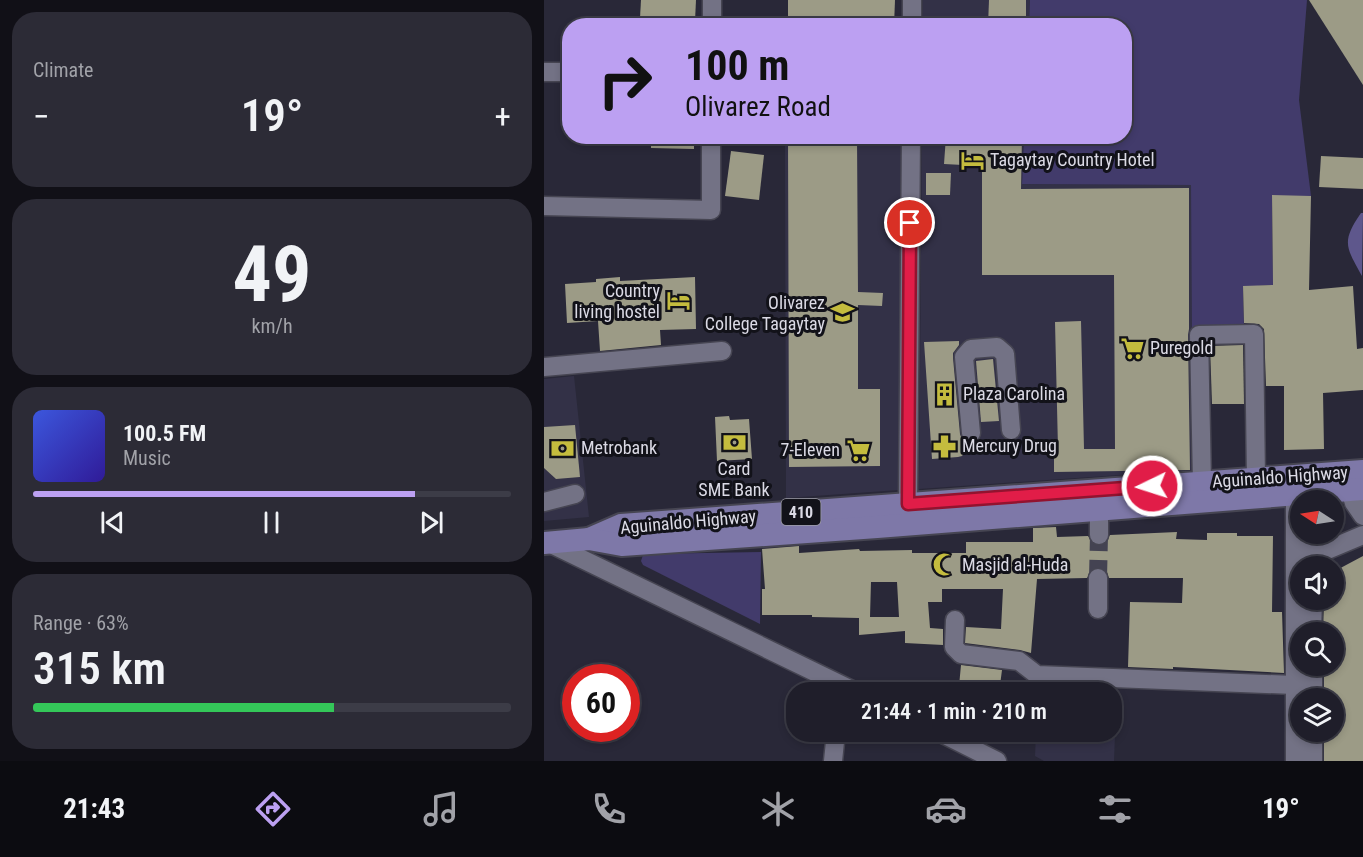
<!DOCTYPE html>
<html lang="en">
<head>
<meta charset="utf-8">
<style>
	body { margin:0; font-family:"Roboto Condensed",sans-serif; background:#2c2b36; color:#f1f3f6; height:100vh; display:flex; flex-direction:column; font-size:22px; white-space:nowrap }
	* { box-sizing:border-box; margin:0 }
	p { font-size:20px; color:#a1a2a8 }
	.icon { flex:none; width:33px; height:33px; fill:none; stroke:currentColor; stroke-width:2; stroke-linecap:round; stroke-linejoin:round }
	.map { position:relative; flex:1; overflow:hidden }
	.side { display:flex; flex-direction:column; gap:12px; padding:12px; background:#111017; width:544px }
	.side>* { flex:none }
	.top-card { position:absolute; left:18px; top:18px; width:570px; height:126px; border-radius:24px; box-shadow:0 3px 9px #0003,0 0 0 2px #3c3c47; background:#bca0f2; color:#111; overflow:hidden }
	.needle { width:39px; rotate:282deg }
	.fabs { position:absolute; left:746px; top:490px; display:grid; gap:12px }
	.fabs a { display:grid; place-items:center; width:54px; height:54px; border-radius:50%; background:#1f1e2a; box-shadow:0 3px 9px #0003,0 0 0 2px #3c3c47; font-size:30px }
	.speed { position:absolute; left:18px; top:664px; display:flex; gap:12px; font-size:30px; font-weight:700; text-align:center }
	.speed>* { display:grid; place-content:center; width:78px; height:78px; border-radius:50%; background:#1f1e2a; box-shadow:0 3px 9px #0003,0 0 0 2px #3c3c47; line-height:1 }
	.speed .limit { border:9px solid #d22; background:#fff; color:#111 }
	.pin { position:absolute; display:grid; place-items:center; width:51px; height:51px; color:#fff; margin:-26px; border:3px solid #fff; border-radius:50%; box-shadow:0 2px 6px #0007 }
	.me { position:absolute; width:66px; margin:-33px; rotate:266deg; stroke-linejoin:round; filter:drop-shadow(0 0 4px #0008) }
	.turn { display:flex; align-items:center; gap:21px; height:126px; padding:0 24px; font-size:27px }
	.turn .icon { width:78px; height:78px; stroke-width:2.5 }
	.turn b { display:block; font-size:42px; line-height:51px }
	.big { font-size:45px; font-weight:600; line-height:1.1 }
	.side .widget { flex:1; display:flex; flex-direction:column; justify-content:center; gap:9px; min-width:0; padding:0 21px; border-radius:24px; background:#2c2b36 }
	.side .dial { align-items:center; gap:0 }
	.dial b { font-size:78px; line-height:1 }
	.song { display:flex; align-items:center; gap:18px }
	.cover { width:72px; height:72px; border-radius:9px; background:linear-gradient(135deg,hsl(230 70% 55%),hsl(250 70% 35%)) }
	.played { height:6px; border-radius:3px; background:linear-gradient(90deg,#bca0f2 80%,#3c3c47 80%) }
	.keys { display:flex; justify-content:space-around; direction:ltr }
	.heat { display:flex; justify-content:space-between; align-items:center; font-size:33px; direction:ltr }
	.charge { height:9px; border-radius:4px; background:linear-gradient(90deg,#34c759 63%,#3c3c47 0) }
	.trip { position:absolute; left:242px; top:682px; width:336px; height:60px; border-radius:24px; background:#1f1e2a; box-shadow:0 3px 9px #0003,0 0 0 2px #3c3c47; font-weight:600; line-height:60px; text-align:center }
	.tab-bar { display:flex; height:96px; justify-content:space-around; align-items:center; background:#0c0c11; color:#a1a2a8 }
	.tab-bar .icon { width:42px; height:42px }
	.tab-bar .active { color:#bca0f2 }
	.tab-bar b { font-size:27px; color:#f1f3f6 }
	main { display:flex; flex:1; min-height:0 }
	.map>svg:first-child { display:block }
	.built { fill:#333147 }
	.green { fill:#423b6b }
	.forest { fill:#5e578c }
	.building { fill:#9c9b86; fill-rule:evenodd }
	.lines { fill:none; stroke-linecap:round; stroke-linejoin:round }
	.minor-tunnel { stroke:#444352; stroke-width:18; stroke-dasharray:18 9; stroke-linecap:butt }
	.minor-casing { stroke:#464552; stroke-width:21 }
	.major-casing { stroke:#464552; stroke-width:26 }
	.minor { stroke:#737285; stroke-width:18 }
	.major { stroke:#7e78a8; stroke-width:22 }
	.route-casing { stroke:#92132f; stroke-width:15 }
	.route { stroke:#e11d48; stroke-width:10 }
	.labels { text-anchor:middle; stroke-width:6; stroke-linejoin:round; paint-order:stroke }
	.shield { fill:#121219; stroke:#9f9ea8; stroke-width:1.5 }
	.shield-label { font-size:16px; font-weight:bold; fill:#dbdae5 }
	.poi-label { font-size:18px; fill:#dbdae5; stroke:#121219; text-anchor:start }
	.street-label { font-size:18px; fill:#dbdae5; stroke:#121219 }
</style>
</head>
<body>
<main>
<section class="side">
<div class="widget"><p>Climate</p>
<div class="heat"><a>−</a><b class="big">19°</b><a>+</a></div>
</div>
<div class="widget dial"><b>49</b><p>km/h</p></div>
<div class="widget">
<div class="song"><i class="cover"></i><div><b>100.5 FM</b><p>Music</p></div></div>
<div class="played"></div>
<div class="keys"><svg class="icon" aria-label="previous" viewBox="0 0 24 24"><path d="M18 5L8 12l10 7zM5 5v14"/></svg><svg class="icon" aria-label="pause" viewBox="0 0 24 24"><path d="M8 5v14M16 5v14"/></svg><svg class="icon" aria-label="next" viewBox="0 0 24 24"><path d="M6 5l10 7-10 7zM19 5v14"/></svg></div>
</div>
<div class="widget"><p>Range · 63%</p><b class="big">315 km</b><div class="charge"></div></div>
</section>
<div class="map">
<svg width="819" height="761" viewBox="0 0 819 761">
	<rect width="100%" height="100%" fill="#292838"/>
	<!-- built -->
	<g class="built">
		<polygon points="379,0 486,0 485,25 379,26"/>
		<polygon points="241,137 357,137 355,490 242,498"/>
		<polygon points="378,137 480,137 478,184 648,185 648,470 375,489"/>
		<polygon points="30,376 45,517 0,521 0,379"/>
		<polygon points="493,679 573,684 570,761 500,761 491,756 492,732 567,732 567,693 493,693"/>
	</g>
	<!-- green -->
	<g class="green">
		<polygon points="486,0 763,0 755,100 767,196 728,196 729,285 699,287 700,329 652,330 648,327 647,185 478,184 480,137 580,136 580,26 485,25"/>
		<polygon points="217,552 216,624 99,565 97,561 99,555 104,554"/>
	</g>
	<!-- forest -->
	<path class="forest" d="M817,213H819L818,276C802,247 797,242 817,213Z"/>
	<!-- building -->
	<g class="building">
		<polygon points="97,0 152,0 151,21 96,18"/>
		<polygon points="244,0 351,0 350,26 244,26"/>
		<polygon points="445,0 482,0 482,26 444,26"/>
		<polygon points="765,0 819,0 819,85"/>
		<polygon points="107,136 150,136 150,149 107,148"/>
		<polygon points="244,136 313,136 314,292 339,293 338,306 314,305 314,389 336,389 336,466 245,467"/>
		<polygon points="402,136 478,136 477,189 645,188 645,329 644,335 646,470 510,472 510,449 514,449 511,322 537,321 540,449 571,449 570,275 438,275 438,166 400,164"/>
		<polygon points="187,151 220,155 215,200 181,196"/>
		<polygon points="777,156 819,158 819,189 775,187"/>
		<polygon points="382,173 407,173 406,195 382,195"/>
		<polygon points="728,195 767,196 765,290 809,286 813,349 819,348 819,390 779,393 780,449 740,450 740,386 722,386 720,329 715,324 700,323 699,286 729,285"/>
		<polygon points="76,277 76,281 151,277 152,329 116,330 117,345 56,351 54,321 23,323 21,284 52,282 52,279"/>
		<polygon points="415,341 415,345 409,353 409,358 416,434 418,440 423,443 422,450 418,456 414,457 388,459 380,342"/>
		<polygon points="699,345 700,404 668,404 666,346"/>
		<polygon points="449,359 455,421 437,422 432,361"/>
		<polygon points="185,416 186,420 205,419 208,459 173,461 171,417"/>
		<polygon points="31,425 36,477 12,479 0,468 0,427"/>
		<path d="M512,527L513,537L544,536L549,544L554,546L561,544L566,535L633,532L632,539L663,540V533H693V536H729L728,612H738L740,673L629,667V669L584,667L586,602L638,603L639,578H565L563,572L555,567L548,569L543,578L493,579L487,653L476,650L421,643L422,627L457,629L459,589H398V602H384L386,628L399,629V645L361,643V631L315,635V618L268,617V615H218V589H221L218,549L255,546V553L315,549L316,551L368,550V553H422V542H489V528ZM327,582H353L355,617H326Z"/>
		<polygon points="819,556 819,761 780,761 780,732 789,732 789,699 780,699 780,666 789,666 789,633 779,633 780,600 789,600 789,572"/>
		<polygon points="417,665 458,670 455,693 418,693 418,686 415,686"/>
	</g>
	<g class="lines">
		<!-- minor-tunnel -->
		<polyline class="minor-tunnel" points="554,578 555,535"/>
		<defs>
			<g id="minor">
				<polyline points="168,26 168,0"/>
				<polyline points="368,26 368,0"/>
				<polyline points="0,72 23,72"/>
				<polyline points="0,206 167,210 167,136"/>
				<polyline points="0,367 178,351"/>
				<polyline points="427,433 420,357 427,349 453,347 461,354 467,430"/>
				<polyline points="658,483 655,335 710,334 712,479"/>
				<polyline points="806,490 810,503 819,516"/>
				<polyline points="0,502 31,494"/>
				<polyline points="364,504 367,136"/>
				<polyline points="555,509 555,535"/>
				<polyline points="3,542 314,693"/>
				<polyline points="769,556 819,535"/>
				<polyline points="769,565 769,534"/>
				<polyline points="554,578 554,609"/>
				<polyline points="411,620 410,647 417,654 475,661 493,675 750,685"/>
				<polyline points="768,633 769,600"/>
				<polyline points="769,666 769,699"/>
				<polyline points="395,732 453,761"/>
				<polyline points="769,732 769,761"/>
				<polyline points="289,761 292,732"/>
				<polyline points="751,761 751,481"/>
			</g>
			<g id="major">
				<polyline points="45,539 77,525 819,471"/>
				<polyline points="0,543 45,539 78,545 333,527 819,489"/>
			</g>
		</defs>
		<!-- minor casing -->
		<use href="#minor" class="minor-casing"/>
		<!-- major casing -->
		<use href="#major" class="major-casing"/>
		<!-- minor -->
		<use href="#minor" class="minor"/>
		<!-- major -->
		<use href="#major" class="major"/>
	</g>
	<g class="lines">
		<defs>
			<polyline id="route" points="366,223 364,504 608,486"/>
		</defs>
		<!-- route casing -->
		<use href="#route" class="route-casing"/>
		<!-- route -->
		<use href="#route" class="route"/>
	</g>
	<!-- icons -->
	<defs>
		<symbol id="hotel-bare" viewBox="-9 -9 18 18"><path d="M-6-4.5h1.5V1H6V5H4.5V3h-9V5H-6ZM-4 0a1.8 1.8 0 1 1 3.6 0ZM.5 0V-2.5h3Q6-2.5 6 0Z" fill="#c4bc3e" stroke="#121219" stroke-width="2.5" paint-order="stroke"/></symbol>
		<symbol id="university-bare" viewBox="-9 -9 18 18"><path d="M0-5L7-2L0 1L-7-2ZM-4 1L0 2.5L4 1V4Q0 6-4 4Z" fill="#c4bc3e" stroke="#121219" stroke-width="2.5" paint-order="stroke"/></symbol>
		<symbol id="supermarket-bare" viewBox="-9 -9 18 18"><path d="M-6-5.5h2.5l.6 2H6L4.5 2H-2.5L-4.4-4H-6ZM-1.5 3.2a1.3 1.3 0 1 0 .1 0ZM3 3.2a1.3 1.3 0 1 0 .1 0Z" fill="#c4bc3e" stroke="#121219" stroke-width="2.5" paint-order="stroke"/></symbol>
		<symbol id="building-bare" viewBox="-9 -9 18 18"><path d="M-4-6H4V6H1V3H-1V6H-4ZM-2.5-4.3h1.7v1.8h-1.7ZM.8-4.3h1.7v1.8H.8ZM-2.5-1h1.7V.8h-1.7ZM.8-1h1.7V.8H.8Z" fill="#c4bc3e" stroke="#121219" stroke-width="2.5" paint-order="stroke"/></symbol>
		<symbol id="bank-bare" viewBox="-9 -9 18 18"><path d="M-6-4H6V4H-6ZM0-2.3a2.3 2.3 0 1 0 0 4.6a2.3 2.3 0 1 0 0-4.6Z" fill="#c4bc3e" stroke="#121219" stroke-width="2.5" paint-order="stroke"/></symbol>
		<symbol id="pharmacy-bare" viewBox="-9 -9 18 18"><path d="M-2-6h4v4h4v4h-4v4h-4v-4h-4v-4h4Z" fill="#c4bc3e" stroke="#121219" stroke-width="2.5" paint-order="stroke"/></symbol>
		<symbol id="mosque-bare" viewBox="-9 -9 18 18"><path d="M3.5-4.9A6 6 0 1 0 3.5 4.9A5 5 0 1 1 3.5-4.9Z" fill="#c4bc3e" stroke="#121219" stroke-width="2.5" paint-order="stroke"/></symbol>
	</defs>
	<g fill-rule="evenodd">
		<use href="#hotel-bare" x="412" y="144" width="33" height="33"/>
		<use href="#hotel-bare" x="118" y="284" width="33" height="33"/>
		<use href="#university-bare" x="282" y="296" width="33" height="33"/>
		<use href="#supermarket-bare" x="572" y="332" width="33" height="33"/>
		<use href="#building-bare" x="384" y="378" width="33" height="33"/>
		<use href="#bank-bare" x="174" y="426" width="33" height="33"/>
		<use href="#pharmacy-bare" x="384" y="430" width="33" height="33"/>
		<use href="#bank-bare" x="2" y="432" width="33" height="33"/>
		<use href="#supermarket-bare" x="298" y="434" width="33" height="33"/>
		<use href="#mosque-bare" x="384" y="548" width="33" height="33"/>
	</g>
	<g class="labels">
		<!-- shield labels -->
		<rect class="shield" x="237.5" y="499" width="39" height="26" rx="4.5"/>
		<g class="shield-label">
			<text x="257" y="518">410</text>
		</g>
		<!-- poi labels -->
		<g class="poi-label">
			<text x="446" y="166">Tagaytay Country Hotel</text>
			<text x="116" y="297" text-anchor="end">Country<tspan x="116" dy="21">living hostel</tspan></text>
			<text x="281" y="309" text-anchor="end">Olivarez<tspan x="281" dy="21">College Tagaytay</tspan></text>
			<text x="606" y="354">Puregold</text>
			<text x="419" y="400">Plaza Carolina</text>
			<text x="418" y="452">Mercury Drug</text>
			<text x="37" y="454">Metrobank</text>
			<text x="296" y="456" text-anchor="end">7-Eleven</text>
			<text x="190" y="475" text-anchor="middle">Card<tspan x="190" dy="21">SME Bank</tspan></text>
			<text x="418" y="571">Masjid al-Huda</text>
		</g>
		<!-- street labels -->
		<g class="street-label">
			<text transform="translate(736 477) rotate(-4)" y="6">Aguinaldo Highway</text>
			<text transform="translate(144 522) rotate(-5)" y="6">Aguinaldo Highway</text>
		</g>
	</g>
</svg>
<div class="fabs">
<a><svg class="needle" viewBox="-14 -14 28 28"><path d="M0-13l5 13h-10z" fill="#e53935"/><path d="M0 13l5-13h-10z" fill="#a1a2a8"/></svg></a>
<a><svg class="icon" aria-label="sound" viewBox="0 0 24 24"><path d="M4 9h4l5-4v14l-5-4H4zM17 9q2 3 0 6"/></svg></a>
<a><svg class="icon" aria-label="search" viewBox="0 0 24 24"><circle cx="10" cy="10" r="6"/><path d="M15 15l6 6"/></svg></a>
<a><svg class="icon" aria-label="layers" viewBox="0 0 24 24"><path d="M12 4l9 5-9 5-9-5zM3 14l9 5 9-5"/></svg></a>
</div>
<div class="speed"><div class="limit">60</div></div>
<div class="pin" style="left:366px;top:223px;background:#d93025"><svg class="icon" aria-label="arrive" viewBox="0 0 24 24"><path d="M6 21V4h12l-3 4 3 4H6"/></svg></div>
<svg class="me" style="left:608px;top:486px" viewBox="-20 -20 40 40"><circle r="17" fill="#e11d48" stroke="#fff" stroke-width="3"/><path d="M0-11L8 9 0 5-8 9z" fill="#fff"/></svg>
<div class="trip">21:44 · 1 min · 210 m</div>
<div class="top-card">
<div class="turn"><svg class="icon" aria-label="right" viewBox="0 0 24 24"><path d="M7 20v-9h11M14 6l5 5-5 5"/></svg><div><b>100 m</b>Olivarez Road</div></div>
</div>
</div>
</main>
<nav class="tab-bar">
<b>21:43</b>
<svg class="icon active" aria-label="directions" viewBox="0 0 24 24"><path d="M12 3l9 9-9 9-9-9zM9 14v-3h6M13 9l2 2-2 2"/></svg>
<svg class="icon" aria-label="music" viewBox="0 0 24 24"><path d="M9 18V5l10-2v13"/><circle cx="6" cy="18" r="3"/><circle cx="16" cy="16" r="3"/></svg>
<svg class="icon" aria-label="phone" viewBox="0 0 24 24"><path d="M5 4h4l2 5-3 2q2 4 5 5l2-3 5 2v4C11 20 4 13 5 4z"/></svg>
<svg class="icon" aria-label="climate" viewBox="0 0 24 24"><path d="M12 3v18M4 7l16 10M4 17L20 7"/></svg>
<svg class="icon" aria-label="car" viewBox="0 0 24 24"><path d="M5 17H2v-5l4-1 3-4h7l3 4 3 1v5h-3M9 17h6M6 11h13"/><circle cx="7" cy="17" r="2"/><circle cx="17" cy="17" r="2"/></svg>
<svg class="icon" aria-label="filters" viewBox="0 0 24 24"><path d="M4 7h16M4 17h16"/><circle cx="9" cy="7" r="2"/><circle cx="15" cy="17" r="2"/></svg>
<b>19°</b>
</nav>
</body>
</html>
